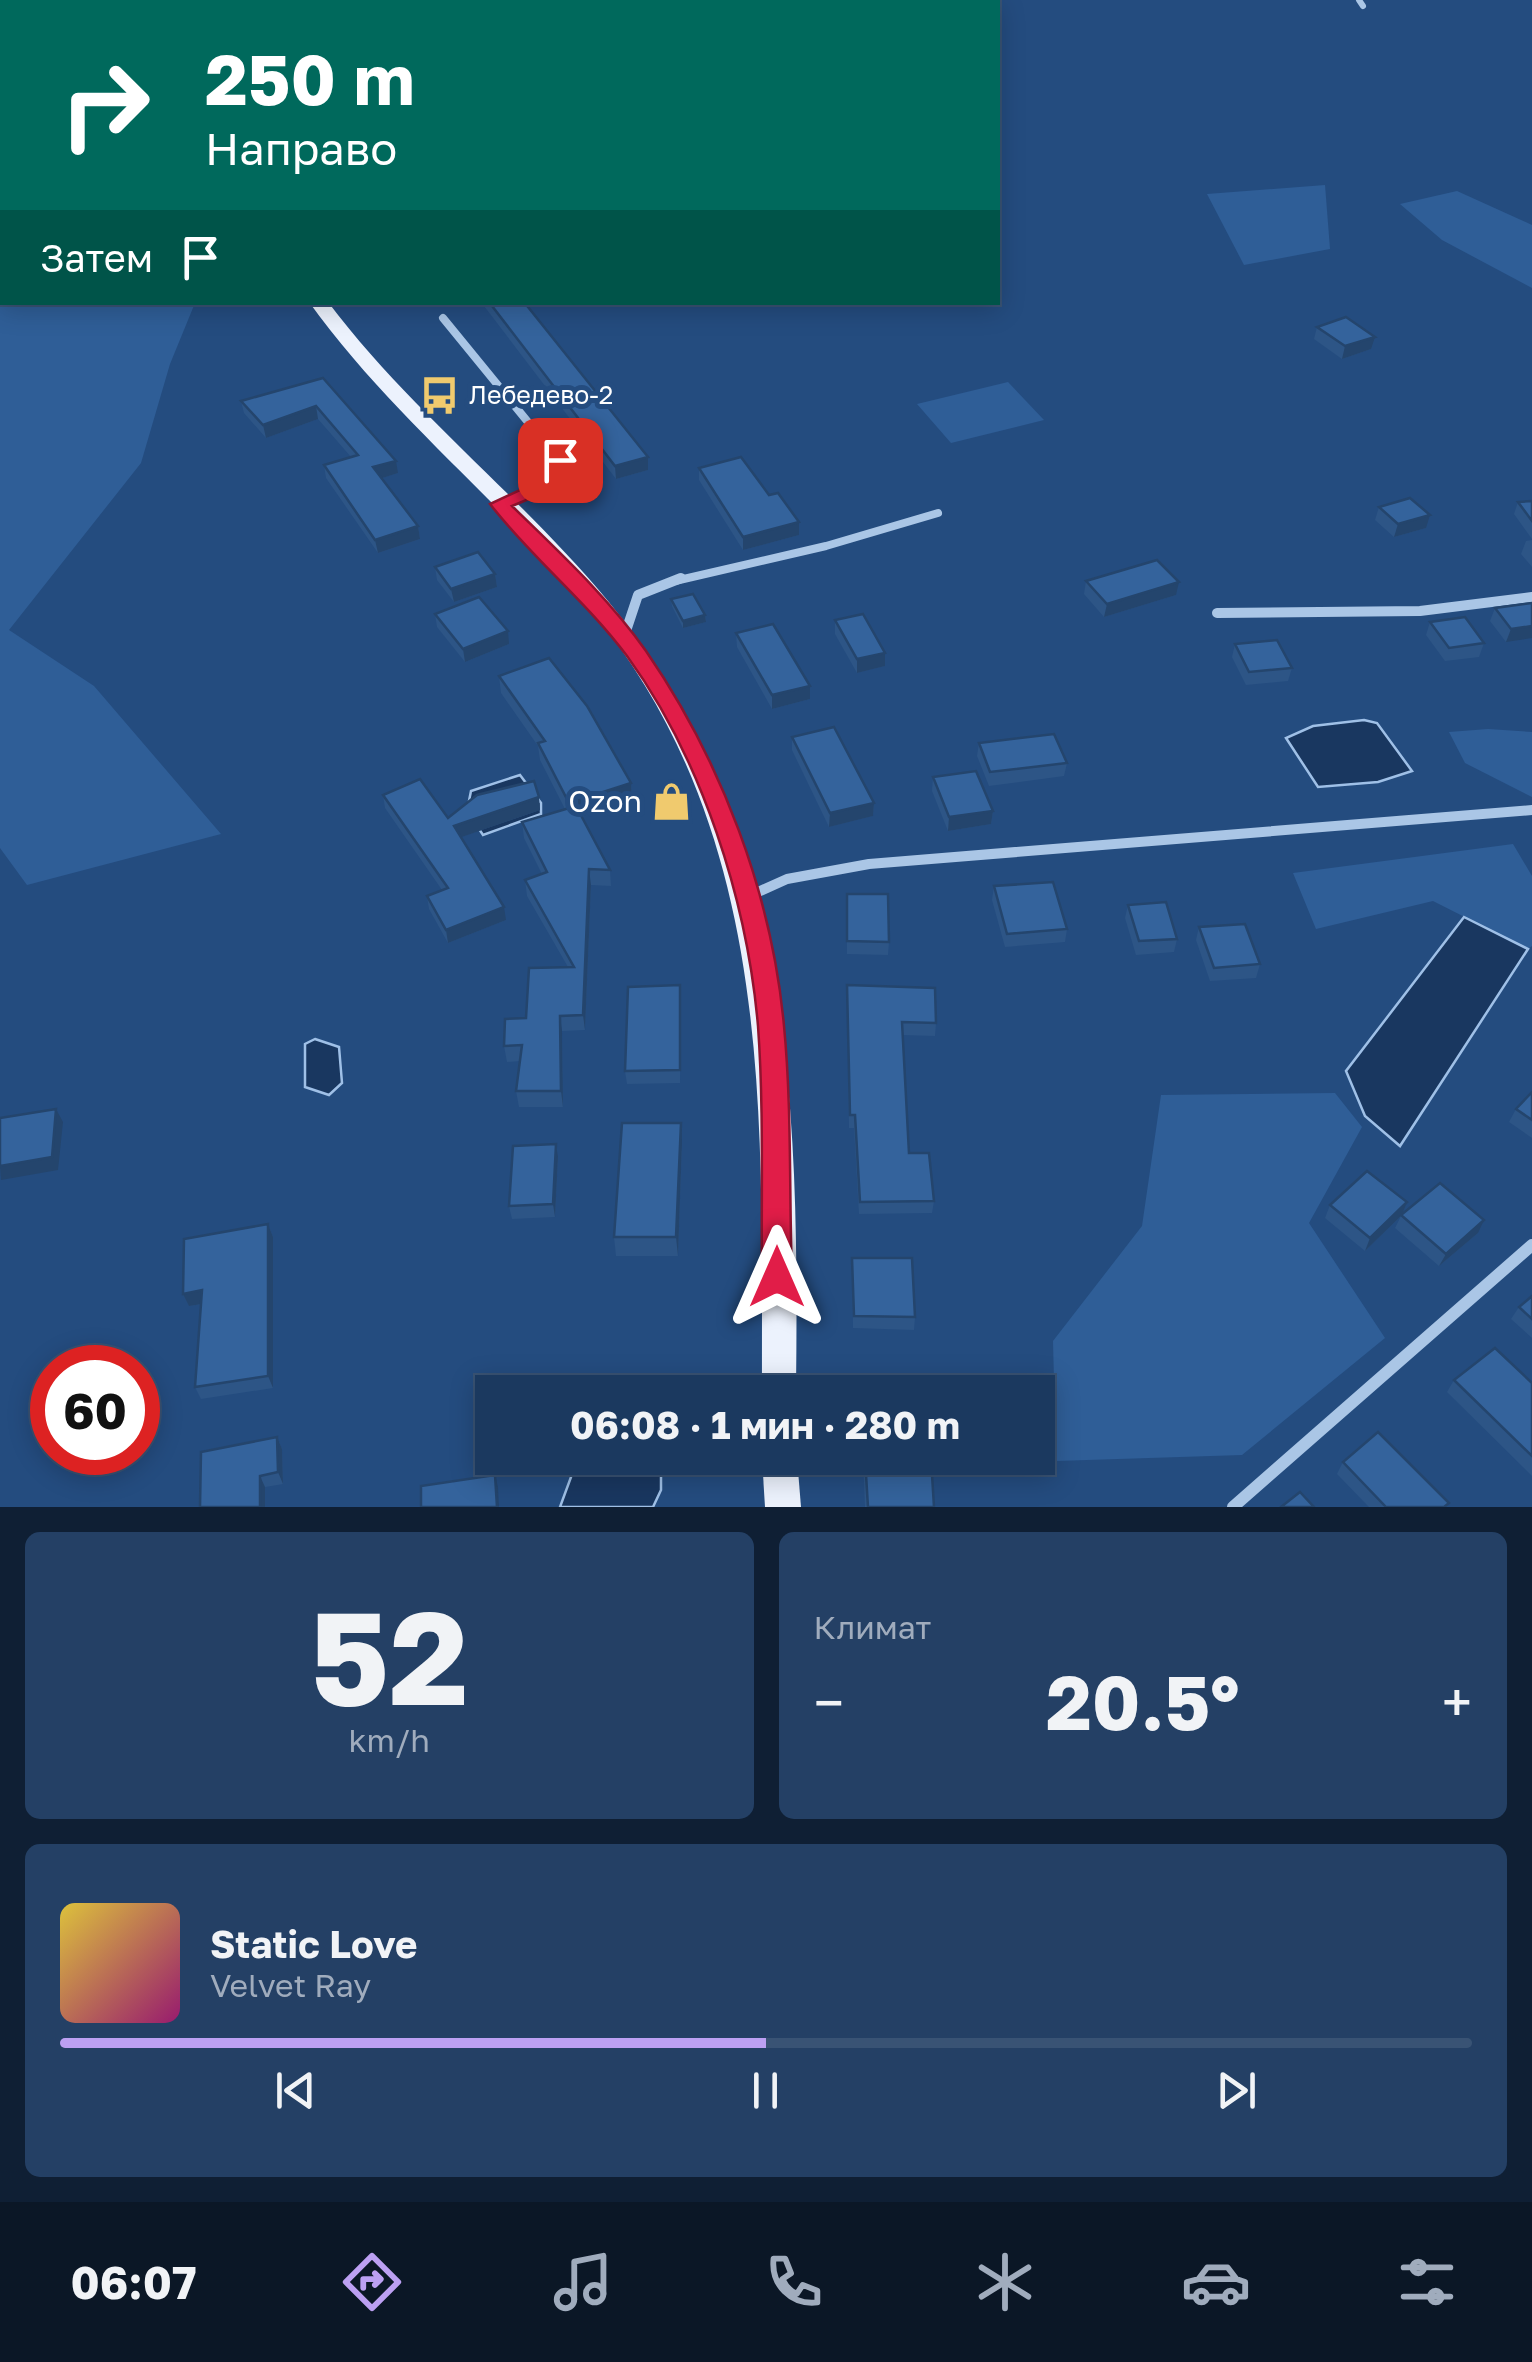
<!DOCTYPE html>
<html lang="ru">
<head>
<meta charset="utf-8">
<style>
	body { margin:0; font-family:"Golos Text",sans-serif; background:#244065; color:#f1f3f6; height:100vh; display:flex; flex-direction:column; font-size:38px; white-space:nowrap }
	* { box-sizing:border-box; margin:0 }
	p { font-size:32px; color:#a0acbd }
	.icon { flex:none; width:55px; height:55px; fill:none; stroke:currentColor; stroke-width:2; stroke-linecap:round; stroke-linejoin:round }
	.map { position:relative; height:1507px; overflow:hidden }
	.side { display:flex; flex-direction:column; gap:25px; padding:25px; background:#0f1f34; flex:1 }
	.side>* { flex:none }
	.banner { position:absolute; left:0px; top:0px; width:1000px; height:305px; box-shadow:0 5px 25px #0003,0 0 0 2px #395374; background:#00695c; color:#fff; overflow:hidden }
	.speed { position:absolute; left:30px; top:1345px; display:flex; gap:20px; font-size:50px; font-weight:700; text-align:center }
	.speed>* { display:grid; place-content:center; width:130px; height:130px; border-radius:50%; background:#1b395f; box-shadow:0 5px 25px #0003,0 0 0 2px #395374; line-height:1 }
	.speed .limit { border:15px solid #d22; background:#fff; color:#111 }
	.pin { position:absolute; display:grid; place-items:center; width:85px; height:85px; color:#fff; margin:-42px; border-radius:20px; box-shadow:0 5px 15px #0006 }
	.me { position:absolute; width:110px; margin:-55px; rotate:0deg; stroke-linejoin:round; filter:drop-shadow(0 0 8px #0008) }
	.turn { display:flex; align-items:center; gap:35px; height:210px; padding:0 40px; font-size:45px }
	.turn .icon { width:130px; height:130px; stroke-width:2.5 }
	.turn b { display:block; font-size:70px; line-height:85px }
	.then { display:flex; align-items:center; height:95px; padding:0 40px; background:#0003; gap:20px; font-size:38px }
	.big { font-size:75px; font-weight:700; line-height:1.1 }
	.side .widget { flex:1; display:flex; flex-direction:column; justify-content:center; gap:15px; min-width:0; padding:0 35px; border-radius:15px; background:#244065 }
	.side .dial { align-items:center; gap:0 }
	.dial b { font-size:130px; line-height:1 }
	.song { display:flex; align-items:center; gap:30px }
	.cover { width:120px; height:120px; border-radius:15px; background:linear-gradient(135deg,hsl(50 70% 55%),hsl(320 70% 35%)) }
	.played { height:10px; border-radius:5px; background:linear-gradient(90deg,#bca0f2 50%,#395374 50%) }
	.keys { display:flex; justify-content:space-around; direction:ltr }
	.heat { display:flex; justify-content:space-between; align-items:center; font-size:55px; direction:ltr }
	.side .tiles { flex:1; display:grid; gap:25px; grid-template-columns:1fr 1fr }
	.widget:last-child { grid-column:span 2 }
	.trip { position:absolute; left:475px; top:1375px; width:580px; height:100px; border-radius:0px; background:#1b395f; box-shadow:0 5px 25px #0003,0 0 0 2px #395374; font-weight:700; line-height:100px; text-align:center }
	.tab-bar { display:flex; height:160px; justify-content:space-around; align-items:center; background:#0b1726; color:#a0acbd }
	.tab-bar .icon { width:70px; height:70px }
	.tab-bar .selected { color:#bca0f2 }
	.tab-bar b { font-size:45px; color:#f1f3f6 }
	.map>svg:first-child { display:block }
	.green { fill:#2f5e97 }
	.water { fill:#193760; stroke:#9fc0e7; stroke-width:2.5 }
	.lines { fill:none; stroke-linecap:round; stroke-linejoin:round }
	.minor-far3 { stroke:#aac6e6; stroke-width:6 }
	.minor-far2 { stroke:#aac6e6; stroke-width:8 }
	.minor-far1 { stroke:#aac6e6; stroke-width:10 }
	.minor { stroke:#aac6e6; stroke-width:12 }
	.primary { fill:#ecf2fd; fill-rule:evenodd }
	.wall { fill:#2d5586 }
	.shaded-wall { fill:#24456d }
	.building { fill:#34639c; stroke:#24456d; stroke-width:2.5 }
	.route { fill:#e11d48; stroke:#92132f; stroke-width:2.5 }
	.labels { text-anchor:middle; stroke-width:10; stroke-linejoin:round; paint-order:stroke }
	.far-poi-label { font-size:25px; fill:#fff; stroke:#244c7f; text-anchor:start }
	.poi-label { font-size:30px; fill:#fff; stroke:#244c7f; text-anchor:end }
</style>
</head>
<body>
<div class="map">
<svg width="1532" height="1507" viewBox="0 0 1532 1507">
	<rect width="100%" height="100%" fill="#244c7f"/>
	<!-- green -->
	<g class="green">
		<polygon points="0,170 2,302 195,303 170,364 141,463 9,630 94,686 221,834 27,885 0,848"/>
		<polygon points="1325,185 1330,249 1244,265 1207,194"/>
		<polygon points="1457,191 1532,225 1532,288 1442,240 1400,204"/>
		<polygon points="1008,382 1044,420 951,443 917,404"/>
		<polygon points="1488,729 1532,732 1532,797 1465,763 1449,732"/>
		<polygon points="1513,844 1532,876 1532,946 1528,949 1433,901 1316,929 1293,873"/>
		<polygon points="1335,1093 1362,1127 1309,1223 1385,1338 1242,1455 1056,1461 1053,1341 1142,1226 1161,1095"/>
	</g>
	<!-- water -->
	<g class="water">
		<polygon points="1364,720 1377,723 1412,771 1378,782 1318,787 1286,738 1313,726"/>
		<polygon points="520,775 541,803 541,814 483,835 467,811 471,791"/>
		<polygon points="1464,917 1528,949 1400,1146 1365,1116 1346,1071"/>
		<polygon points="315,1039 339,1047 342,1083 329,1095 305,1087 305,1044"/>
		<polygon points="578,1458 661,1458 661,1490 653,1507 560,1507"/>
	</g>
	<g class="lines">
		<!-- minor-far3 -->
		<polyline class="minor-far3" points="1359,0 1363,6"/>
		<!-- minor-far2 -->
		<g class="minor-far2">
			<polyline points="443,318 559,460 561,473 553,482 500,504"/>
			<polyline points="675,581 826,546 938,513"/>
		</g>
		<!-- minor-far1 -->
		<g class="minor-far1">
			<polyline points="1217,613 1420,611 1532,597"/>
			<polyline points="624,637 638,595 681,578"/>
			<polyline points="747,897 787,879 869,864 1532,810"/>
		</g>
		<!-- minor -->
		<polyline class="minor" points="1233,1507 1532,1245"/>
		<!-- primary -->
		<g class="primary">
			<polygon points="156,0 170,0 171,2 157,2"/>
			<path d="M309,302H328C411,412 520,495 608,601C796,827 799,1112 796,1392H762C761,1118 777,835 591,610C502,502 391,416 309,302Z"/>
			<polygon points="762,1458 797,1458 801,1507 765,1507"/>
		</g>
	</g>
	<!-- wall -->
	<g class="wall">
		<polygon points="481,302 524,302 648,470 616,479"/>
		<polygon points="1317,327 1371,349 1342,359 1314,339"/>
		<polygon points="323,378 398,473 382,478 418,526 420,539 378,553 326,478 324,465 351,457 318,419 266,438 244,413 241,401"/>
		<polygon points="699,468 799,535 743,550 699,480"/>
		<polygon points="1532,501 1532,539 1514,514 1518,502"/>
		<polygon points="1379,507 1426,528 1394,537 1375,520"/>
		<polygon points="1532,540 1532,567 1521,554 1526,541"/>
		<polygon points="435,567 495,574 497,587 454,602 437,580"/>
		<polygon points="1086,581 1176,595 1104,617 1084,594"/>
		<polygon points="671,599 705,615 706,622 683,628 672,606"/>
		<polygon points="1532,603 1506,642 1490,621 1495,608"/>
		<polygon points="435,614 509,644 465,662 437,627"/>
		<polygon points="835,620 885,666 857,673 835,634"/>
		<polygon points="1430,622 1484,643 1479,657 1445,661 1426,635"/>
		<polygon points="736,633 810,699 772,709 737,647"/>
		<polygon points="1235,644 1292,668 1288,681 1246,685 1232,657"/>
		<polygon points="499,676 631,783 632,801 582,817 610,870 611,886 591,885 585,1030 562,1031 563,1107 519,1107 516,1091 520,1061 507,1062 504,1046 568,967 527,896 525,880 542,874 524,838 522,822 565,809 540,760 538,746 501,693"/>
		<polygon points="792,737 874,803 873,816 829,827 792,750"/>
		<polygon points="979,743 1067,763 1064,776 989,786 977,756"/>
		<polygon points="933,777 993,811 991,824 948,831 932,791"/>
		<polygon points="383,795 448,818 540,810 461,837 506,920 448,943 429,909 427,896 442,890 385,808"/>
		<polygon points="994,886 1067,929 1065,942 1005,947 992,900"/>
		<polygon points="847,894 889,942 888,955 847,954"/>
		<polygon points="1128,905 1177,939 1174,952 1136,955 1125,918"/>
		<polygon points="1199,927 1260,964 1256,978 1210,981 1196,940"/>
		<polygon points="847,985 936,1023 935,1036 902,1035 909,1153 934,1201 932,1213 859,1214 854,1128 849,1128"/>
		<polygon points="681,998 680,1083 627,1084 625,1071"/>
		<polygon points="1532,1092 1532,1138 1509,1122 1516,1109"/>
		<polygon points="682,1142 678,1256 616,1256 614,1237"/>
		<polygon points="558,1157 555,1217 512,1219 509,1206"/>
		<polygon points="1407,1202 1402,1214 1478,1233 1439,1266 1395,1228 1401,1216 1365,1251 1325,1218 1330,1205"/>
		<polygon points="268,1224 273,1237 273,1388 201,1399 195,1387 202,1304 189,1306"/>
		<polygon points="852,1258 915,1317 914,1330 853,1328"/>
		<polygon points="1532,1296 1532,1338 1511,1319 1519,1307"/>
		<polygon points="1454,1380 1532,1383 1532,1476 1447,1392"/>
		<polygon points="277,1437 282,1449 283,1484 265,1487 200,1507"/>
		<polygon points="863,1458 931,1458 934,1507 865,1507"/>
		<polygon points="1343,1462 1446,1507 1369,1507 1337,1474"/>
	</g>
	<!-- shaded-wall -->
	<g class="shaded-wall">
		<polygon points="1375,337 1371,349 1342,359 1345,346"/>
		<polygon points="316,406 318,419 266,438 263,425"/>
		<polygon points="648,457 648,470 616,479 615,466"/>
		<polygon points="396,461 398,473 376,480 373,467"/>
		<polygon points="1430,515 1426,528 1394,537 1398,524"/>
		<polygon points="799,522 799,535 743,550 743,537"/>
		<polygon points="418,526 420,539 378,553 375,540"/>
		<polygon points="495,574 497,587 454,602 451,589"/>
		<polygon points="1179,582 1176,595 1104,617 1107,604"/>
		<polygon points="705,615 706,622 683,628 683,621"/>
		<polygon points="1532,626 1532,638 1506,642 1511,629"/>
		<polygon points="508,631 509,644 465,662 463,649"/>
		<polygon points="885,653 885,666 857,673 857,659"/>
		<polygon points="810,686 810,699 772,709 772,695"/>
		<polygon points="631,783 632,801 571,820 569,803"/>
		<polygon points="539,797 540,810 456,839 454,826"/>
		<polygon points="874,803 873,816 829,827 830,813"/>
		<polygon points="993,811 991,824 948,831 949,817"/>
		<polygon points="589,869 591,885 585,1030 583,1015"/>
		<polygon points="504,907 506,920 448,943 446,930"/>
		<polygon points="560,1016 562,1031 563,1107 561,1091"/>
		<polygon points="56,1109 63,1122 58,1170 1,1180 0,1166"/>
		<polygon points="681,1123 682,1142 678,1256 676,1237"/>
		<polygon points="556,1144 558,1157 555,1217 553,1204"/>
		<polygon points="1407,1202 1402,1215 1365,1251 1370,1238"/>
		<polygon points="1484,1220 1478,1233 1439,1266 1446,1254"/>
		<polygon points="268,1224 273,1237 273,1388 268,1376"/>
		<polygon points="202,1290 208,1303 189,1306 183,1294"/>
		<polygon points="277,1437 282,1449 283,1484 278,1472"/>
		<polygon points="495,1475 498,1487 499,1507 497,1507"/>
		<polygon points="260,1476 265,1487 265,1507 260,1507"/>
	</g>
	<!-- building -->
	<g class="building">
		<polygon points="489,302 524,302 648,457 615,466"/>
		<polygon points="1346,317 1375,337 1345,346 1317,327"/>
		<polygon points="323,378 396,461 373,467 418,526 375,540 324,465 358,455 316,406 263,425 241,401"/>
		<polygon points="741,457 769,495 778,493 799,522 743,537 699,468"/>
		<polygon points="1410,498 1430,515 1398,524 1379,507"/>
		<polygon points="1532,501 1532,521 1518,502"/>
		<polygon points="478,552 495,574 451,589 435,567"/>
		<polygon points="1157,560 1179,582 1107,604 1086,581"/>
		<polygon points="693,594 705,615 683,621 671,599"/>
		<polygon points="479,597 508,631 463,649 435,614"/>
		<polygon points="1532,603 1532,626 1511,629 1495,608"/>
		<polygon points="863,614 885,653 857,659 835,620"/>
		<polygon points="1465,617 1484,643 1449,648 1430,622"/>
		<polygon points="773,624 810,686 772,695 736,633"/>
		<polygon points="1277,640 1292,668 1249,672 1235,644"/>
		<polygon points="549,658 587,706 631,783 569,803 538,743 545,741 499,676"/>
		<polygon points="834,727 874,803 830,813 792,737"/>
		<polygon points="1054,734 1067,763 990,772 979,743"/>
		<polygon points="976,771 993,811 949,817 933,777"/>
		<polygon points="420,779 448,818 477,795 534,781 539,797 454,826 504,907 446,930 427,896 448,888 383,795"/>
		<polygon points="576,806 610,870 589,869 583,1015 560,1016 561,1091 516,1091 522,1045 504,1046 505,1019 526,1018 529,968 574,967 525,880 547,872 522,822"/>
		<polygon points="1053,882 1067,929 1007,934 994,886"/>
		<polygon points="847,894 888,894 889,942 847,941"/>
		<polygon points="1166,902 1177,939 1139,941 1128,905"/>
		<polygon points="1245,924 1260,964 1214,968 1199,927"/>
		<polygon points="680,985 680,1070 625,1071 628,987"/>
		<polygon points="847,985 935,988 936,1023 902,1022 909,1153 929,1153 934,1201 860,1202 855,1115 850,1115"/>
		<polygon points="1532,1092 1532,1120 1516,1109"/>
		<polygon points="56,1109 52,1157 0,1166 0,1118"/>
		<polygon points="622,1123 681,1123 676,1237 614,1237"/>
		<polygon points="556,1144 553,1204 509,1206 513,1146"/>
		<polygon points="1367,1171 1407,1202 1370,1238 1330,1205"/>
		<polygon points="1440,1183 1484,1220 1446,1254 1401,1215"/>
		<polygon points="268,1224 268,1376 195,1387 202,1290 183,1294 184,1239"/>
		<polygon points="852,1258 912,1258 915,1317 854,1316"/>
		<polygon points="1532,1296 1532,1319 1519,1307"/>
		<polygon points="1495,1348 1532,1383 1532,1456 1454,1380"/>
		<polygon points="1378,1432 1449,1503 1444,1507 1386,1507 1343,1462"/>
		<polygon points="277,1437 278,1472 260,1476 260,1507 200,1507 201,1452"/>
		<polygon points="865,1458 931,1458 934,1507 868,1507"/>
		<polygon points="495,1475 497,1507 421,1507 421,1486"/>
		<polygon points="1300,1492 1314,1507 1281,1507"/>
	</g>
	<!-- route -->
	<path class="route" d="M553,456H566L568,477L560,486L512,506C559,552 608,597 646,651C721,760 772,894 784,1026C792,1109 789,1194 792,1277L787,1287L777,1290L767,1287L762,1277C761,1194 764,1109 758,1026C747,900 702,759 627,656C586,601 532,558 490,504L546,478Z"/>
	<!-- icons -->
	<defs>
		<symbol id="bus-bare" viewBox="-9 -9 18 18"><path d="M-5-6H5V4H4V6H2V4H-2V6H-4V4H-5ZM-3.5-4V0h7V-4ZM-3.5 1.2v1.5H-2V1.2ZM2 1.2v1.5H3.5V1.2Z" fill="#f0ca6e" stroke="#244c7f" stroke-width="2.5" paint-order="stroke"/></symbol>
		<symbol id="shop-bare" viewBox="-9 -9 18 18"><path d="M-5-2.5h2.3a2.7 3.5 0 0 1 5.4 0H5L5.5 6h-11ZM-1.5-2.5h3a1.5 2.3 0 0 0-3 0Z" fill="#f0ca6e" stroke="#244c7f" stroke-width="2.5" paint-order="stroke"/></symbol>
	</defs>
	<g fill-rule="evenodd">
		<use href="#bus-bare" x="412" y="368" width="55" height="55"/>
		<use href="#shop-bare" x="644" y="774" width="55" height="55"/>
	</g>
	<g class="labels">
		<!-- far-poi labels -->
		<g class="far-poi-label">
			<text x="469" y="404">Лебедево-2</text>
		</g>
		<!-- poi labels -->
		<g class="poi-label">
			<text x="642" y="812">Ozon</text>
		</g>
	</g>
</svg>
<div class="speed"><div class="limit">60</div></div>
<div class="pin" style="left:560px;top:460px;background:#d93025"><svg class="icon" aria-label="arrive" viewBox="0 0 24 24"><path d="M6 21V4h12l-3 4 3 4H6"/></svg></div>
<svg class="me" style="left:777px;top:1277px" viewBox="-20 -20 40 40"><path d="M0-17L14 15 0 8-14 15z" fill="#e11d48" stroke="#fff" stroke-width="4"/></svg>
<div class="trip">06:08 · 1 мин · 280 m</div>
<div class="banner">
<div class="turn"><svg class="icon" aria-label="right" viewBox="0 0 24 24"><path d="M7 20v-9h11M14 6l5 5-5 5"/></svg><div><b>250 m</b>Направо</div></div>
<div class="then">Затем<svg class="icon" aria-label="arrive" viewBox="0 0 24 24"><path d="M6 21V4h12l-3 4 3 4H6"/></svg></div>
</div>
</div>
<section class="side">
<div class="tiles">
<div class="widget dial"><b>52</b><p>km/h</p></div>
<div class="widget"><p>Климат</p>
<div class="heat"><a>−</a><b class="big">20.5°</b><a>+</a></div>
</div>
<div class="widget">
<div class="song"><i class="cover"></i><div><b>Static Love</b><p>Velvet Ray</p></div></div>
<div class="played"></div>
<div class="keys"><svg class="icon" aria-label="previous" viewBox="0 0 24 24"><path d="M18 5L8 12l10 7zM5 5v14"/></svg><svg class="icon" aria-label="pause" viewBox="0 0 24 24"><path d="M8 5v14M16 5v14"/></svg><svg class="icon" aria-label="next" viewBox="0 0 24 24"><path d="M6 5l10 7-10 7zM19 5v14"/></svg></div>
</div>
</div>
</section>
<nav class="tab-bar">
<b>06:07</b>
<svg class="icon selected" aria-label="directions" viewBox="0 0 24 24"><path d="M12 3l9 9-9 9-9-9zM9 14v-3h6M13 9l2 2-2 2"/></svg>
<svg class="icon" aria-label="music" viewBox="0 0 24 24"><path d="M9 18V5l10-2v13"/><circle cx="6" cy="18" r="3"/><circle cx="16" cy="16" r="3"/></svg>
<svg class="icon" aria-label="phone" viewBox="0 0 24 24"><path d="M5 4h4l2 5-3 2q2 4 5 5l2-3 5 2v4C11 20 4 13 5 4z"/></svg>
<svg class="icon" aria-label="climate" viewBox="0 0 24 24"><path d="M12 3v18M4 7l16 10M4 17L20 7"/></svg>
<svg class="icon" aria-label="car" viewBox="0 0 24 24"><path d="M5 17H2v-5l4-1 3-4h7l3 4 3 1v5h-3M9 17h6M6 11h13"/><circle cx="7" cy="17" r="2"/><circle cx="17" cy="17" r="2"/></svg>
<svg class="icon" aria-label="filters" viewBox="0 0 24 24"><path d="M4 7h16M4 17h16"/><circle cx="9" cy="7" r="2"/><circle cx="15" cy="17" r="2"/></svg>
</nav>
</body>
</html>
